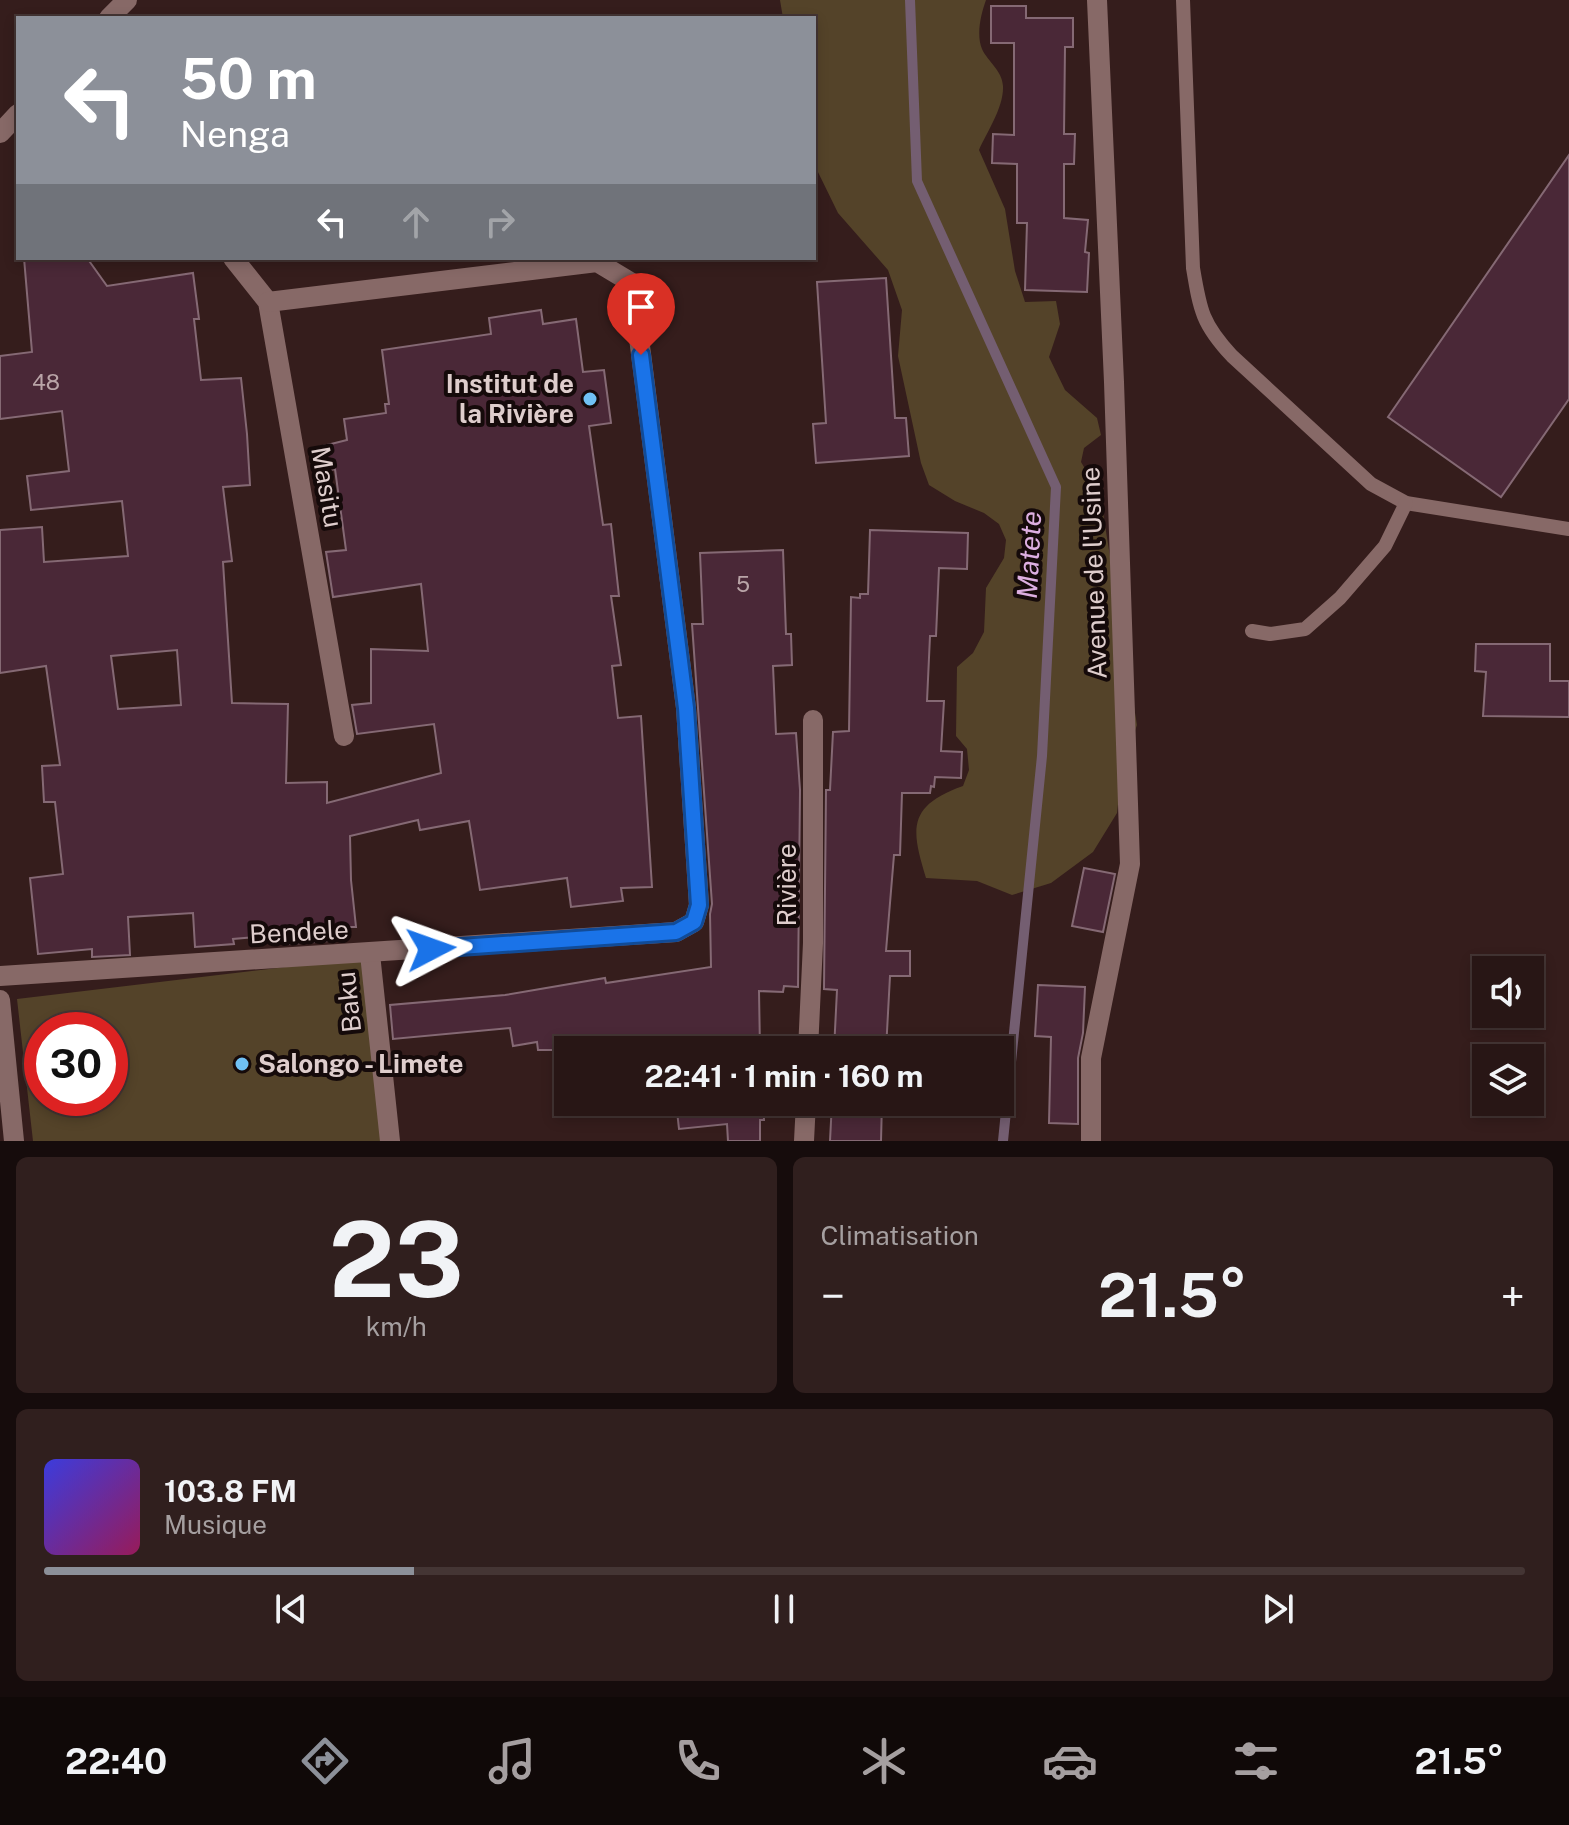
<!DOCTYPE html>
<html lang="fr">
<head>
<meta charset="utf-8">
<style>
	body { margin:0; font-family:"Public Sans",sans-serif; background:#301f1e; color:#f1f3f6; height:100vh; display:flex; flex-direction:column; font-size:30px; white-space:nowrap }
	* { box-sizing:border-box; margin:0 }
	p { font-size:26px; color:#a59fa0 }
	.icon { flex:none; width:44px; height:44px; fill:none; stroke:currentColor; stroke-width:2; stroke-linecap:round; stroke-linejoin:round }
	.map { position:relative; height:1141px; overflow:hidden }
	.sheet { display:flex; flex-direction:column; gap:16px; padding:16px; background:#160c0c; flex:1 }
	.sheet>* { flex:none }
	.top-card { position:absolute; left:16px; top:16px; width:800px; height:244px; border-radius:0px; box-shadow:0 4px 12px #0003,0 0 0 2px #443534; background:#8c9099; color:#fff; overflow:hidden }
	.controls { position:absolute; left:1472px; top:956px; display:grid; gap:16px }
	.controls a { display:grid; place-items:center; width:72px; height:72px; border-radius:0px; background:#281615; box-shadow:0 4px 12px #0003,0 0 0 2px #443534; font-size:40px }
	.speed { position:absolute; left:24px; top:1012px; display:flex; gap:16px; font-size:40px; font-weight:700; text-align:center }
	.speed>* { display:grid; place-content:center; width:104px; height:104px; border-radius:50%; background:#281615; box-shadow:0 4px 12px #0003,0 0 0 2px #443534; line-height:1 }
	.speed .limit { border:12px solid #d22; background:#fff; color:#111 }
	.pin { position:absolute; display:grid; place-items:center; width:68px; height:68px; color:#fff; margin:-82px -34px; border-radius:50% 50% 50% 0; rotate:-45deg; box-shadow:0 0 8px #0007 }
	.pin .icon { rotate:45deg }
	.me { position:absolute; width:88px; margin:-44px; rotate:86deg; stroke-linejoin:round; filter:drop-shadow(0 0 6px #0008) }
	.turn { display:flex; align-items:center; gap:28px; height:168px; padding:0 32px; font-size:36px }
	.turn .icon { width:104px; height:104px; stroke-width:2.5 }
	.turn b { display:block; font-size:56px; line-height:68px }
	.lanes { display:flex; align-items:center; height:76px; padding:0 32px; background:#0003; justify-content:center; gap:40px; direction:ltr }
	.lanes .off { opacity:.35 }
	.big { font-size:60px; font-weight:700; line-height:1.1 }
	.sheet .tile { flex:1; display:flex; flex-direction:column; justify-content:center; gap:12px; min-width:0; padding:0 28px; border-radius:12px; background:#301f1e }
	.sheet .dial { align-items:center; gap:0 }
	.dial b { font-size:104px; line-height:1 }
	.song { display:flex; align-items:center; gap:24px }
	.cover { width:96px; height:96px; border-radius:12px; background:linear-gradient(135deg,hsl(240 70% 55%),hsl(330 70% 35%)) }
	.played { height:8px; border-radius:4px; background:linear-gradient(90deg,#8c9099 25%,#443534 25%) }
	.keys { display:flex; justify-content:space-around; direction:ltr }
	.heat { display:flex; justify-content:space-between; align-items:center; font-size:44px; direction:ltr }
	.sheet .tiles { flex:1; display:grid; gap:16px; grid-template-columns:1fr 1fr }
	.tile:last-child { grid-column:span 2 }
	.trip { position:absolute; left:554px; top:1036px; width:460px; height:80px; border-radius:0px; background:#281615; box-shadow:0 4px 12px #0003,0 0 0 2px #443534; font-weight:700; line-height:80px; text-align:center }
	.menu { display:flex; height:128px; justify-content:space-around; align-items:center; background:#100908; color:#a59fa0 }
	.menu .icon { width:56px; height:56px }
	.menu .selected { color:#8c9099 }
	.menu b { font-size:36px; color:#f1f3f6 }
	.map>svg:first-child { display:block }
	.green { fill:#544329; fill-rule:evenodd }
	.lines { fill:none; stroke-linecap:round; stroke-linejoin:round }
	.stream { stroke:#745e71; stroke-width:10 }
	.building { fill:#4a2837; stroke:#856974; stroke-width:2; fill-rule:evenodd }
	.service { stroke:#876967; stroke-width:14 }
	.minor { stroke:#876967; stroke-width:20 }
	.tertiary { stroke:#876967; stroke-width:20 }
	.route-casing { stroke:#114b97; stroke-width:20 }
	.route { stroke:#1a73e8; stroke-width:14 }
	.poi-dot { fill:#70c1f4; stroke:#150a0a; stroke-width:3 }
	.labels { text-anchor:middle; stroke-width:8; stroke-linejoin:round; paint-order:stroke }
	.number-label { font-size:22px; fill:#b9a4a7 }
	.poi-label { font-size:26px; font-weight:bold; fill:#decdcc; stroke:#150a0a; text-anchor:end }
	.street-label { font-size:26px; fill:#decdcc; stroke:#150a0a }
	.water-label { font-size:28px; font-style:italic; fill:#ddafe1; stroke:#150a0a }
</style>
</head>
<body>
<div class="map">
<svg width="1569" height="1141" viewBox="0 0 1569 1141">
	<rect width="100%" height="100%" fill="#351d1c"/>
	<!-- green -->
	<g class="green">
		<path d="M780,0H986C981,14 976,34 982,49C988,62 1002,70 1003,86C1004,107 987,132 979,150L1005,209L1015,271L1025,302L1056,301L1060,324L1049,357L1065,390L1097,418L1101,435L1084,448L1081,462L1100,494L1137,725L1122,769L1117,813L1093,852L1051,883L1012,895L977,881L926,878C911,829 907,806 963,786L969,770L967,749L956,736L957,667L973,653L984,632L986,588L1004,558L1006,540L999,524L984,513L955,501L929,485L921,463L898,356L902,310L888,270L838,213L816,168L814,18H783Z"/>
		<path d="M362,958L383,1141H33L17,999ZM42,1030H110V1098H42Z"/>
	</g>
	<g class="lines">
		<!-- stream -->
		<polyline class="stream" points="910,0 917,181 1056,487 1042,756 1003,1141"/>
	</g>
	<!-- building -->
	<g class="building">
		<polygon points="991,6 1026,6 1026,18 1073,18 1073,47 1065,47 1064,134 1075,134 1074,164 1064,164 1064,218 1088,220 1085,252 1089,253 1087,292 1025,290 1027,223 1017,223 1017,164 992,163 993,134 1014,135 1014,43 991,43"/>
		<polygon points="1569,155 1569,399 1501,497 1388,417"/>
		<path d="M24,258H87L107,286L193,273L199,319H194L201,380L241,378L247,434L250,485L223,487L232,561L223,562L232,703L288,704L286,783L327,782V803L441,773L434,724L357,734L352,705L371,703V649L428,651L421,584L333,597L326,552L346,550L335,469L318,473L311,449L347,440L344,419L386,413L385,404H389L382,350L491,334L489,318L541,310L543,324L576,319L583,372L604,370L611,423L589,426L603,525L611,524L619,596H611L621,665L612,666L618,718L641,716L652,887L621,888L623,901L571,907L567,878L480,890L469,821L420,830L418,820L350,836L351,880L356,927H339L341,940L290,944L288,934L233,939L234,944L195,947L193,913L128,917L130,955L92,957V949L38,954L30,878L63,874L55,802H44L42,766L60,765L46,666L0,673V530L42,527L44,562L128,556L122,501L31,510L27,476L69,471L62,411L0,419V356L32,352ZM177,650L181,705L118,709L111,656Z"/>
		<polygon points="886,278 895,418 906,418 909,456 816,463 813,424 826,423 817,282"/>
		<polygon points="870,530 968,533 967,569 939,568 936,636 930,636 927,701 944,701 941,751 962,752 961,778 935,777 934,787 931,786 930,793 902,793 900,855 894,855 886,951 910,951 910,976 890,976 886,1050 834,1050 837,990 824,989 826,790 830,790 833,732 849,731 851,597 860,598 860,594 868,594"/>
		<polygon points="783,550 786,634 791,634 792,665 773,666 776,734 796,733 800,790 798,987 784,986 783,992 759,991 760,1050 538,1050 537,1042 513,1046 510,1028 393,1039 390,1005 505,995 605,978 606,983 711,967 710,914 712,904 692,624 703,624 700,553"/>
		<polygon points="1476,644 1550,644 1550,681 1569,681 1569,717 1483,716 1486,672 1475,671"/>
		<polygon points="1084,868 1115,874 1103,932 1072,926"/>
		<polygon points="1038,985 1085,987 1083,1033 1078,1058 1078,1124 1049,1123 1051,1037 1035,1036"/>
		<polygon points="676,1102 763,1102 764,1120 760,1120 760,1141 728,1141 727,1124 679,1129"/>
		<polygon points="832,1102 882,1102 881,1141 830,1141"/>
	</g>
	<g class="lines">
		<!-- service -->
		<g class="service">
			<path d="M1183,0L1193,268C1200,310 1202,324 1232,356L1371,484L1406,503L1569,529"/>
			<polyline points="1252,631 1270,634 1305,629 1340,598 1385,546 1406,503"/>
		</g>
		<!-- minor -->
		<g class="minor">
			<polyline points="233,258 268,302 344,736"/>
			<polyline points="370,954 390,1141"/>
			<polyline points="0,976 676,932 694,922 699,905 686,708 632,283 597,262 268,302"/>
			<polyline points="0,1000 14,1141"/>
			<polyline points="808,1050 813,943 813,720"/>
			<polyline points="804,1141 806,1102"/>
			<polyline points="1091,1141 1091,1058 1130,864 1114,382 1097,0"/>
		</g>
		<!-- tertiary -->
		<g class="tertiary">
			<polyline points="109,18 127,0"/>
			<polyline points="0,133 18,114"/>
		</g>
	</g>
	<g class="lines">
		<defs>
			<polyline id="route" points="431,949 676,932 694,922 699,905 686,708 641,355"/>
		</defs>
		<!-- route casing -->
		<use href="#route" class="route-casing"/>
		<!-- route -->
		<use href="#route" class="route"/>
	</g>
	<!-- markers -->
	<g class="poi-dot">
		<circle cx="590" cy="399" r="8"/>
		<circle cx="242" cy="1064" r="8"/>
	</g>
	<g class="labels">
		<!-- number labels -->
		<g class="number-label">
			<text x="46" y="390">48</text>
			<text x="743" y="592">5</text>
		</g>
		<!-- poi labels -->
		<g class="poi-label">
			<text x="574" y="393">Institut de<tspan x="574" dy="30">la Rivière</tspan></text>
			<text x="258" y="1073" text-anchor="start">Salongo - Limete</text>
		</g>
		<!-- street labels -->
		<g class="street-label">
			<text transform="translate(327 487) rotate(80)" y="9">Masitu</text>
			<text transform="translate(1094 573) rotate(-92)" y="9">Avenue de l'Usine</text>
			<text transform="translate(787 885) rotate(-90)" y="9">Rivière</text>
			<text transform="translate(299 932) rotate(-3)" y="9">Bendele</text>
			<text transform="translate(349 1002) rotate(-96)" y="9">Baku</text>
		</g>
		<!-- water labels -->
		<g class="water-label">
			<text transform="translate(1029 555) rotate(-87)" y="10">Matete</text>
		</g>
	</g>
</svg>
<div class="controls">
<a><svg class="icon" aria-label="sound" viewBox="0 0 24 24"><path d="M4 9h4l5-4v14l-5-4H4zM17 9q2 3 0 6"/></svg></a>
<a><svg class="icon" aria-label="layers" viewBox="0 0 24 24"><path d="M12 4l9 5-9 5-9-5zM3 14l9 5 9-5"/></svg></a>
</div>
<div class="speed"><div class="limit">30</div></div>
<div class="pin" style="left:641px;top:355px;background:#d93025"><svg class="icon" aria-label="arrive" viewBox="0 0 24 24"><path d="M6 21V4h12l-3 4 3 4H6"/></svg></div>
<svg class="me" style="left:431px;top:949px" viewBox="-20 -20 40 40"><path d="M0-17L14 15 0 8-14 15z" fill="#1a73e8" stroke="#fff" stroke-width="4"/></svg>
<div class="trip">22:41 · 1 min · 160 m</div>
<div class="top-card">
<div class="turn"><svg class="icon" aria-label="left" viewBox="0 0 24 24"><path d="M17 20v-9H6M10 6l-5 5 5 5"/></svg><div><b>50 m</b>Nenga</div></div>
<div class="lanes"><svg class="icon" aria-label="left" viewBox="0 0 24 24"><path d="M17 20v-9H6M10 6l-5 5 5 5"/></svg><svg class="icon off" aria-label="ahead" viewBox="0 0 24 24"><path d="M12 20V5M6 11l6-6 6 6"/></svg><svg class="icon off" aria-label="right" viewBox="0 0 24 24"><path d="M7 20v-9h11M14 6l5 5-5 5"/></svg></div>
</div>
</div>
<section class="sheet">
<div class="tiles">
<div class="tile dial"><b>23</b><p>km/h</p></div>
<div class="tile"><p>Climatisation</p>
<div class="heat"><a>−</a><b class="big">21.5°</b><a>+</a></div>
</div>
<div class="tile">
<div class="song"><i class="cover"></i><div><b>103.8 FM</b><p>Musique</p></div></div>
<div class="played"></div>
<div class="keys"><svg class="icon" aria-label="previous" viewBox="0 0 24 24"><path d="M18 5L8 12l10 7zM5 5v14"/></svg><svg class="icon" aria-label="pause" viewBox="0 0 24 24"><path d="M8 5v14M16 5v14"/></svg><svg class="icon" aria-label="next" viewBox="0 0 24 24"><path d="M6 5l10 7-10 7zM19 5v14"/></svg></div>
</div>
</div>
</section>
<nav class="menu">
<b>22:40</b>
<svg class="icon selected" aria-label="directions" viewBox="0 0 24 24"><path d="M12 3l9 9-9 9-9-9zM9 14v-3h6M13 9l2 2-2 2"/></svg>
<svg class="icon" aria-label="music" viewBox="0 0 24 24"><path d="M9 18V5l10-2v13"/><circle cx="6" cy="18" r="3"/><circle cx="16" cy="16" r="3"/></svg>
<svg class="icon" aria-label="phone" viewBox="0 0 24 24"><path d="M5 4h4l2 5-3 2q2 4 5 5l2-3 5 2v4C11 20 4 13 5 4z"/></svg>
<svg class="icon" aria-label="climate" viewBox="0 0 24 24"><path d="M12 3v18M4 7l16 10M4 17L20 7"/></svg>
<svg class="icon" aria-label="car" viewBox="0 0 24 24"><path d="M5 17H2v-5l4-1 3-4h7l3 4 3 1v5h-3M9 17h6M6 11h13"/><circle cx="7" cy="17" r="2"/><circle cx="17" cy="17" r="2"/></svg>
<svg class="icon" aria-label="filters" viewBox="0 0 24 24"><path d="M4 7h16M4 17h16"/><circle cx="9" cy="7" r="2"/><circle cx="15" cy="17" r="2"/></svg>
<b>21.5°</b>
</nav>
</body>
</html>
